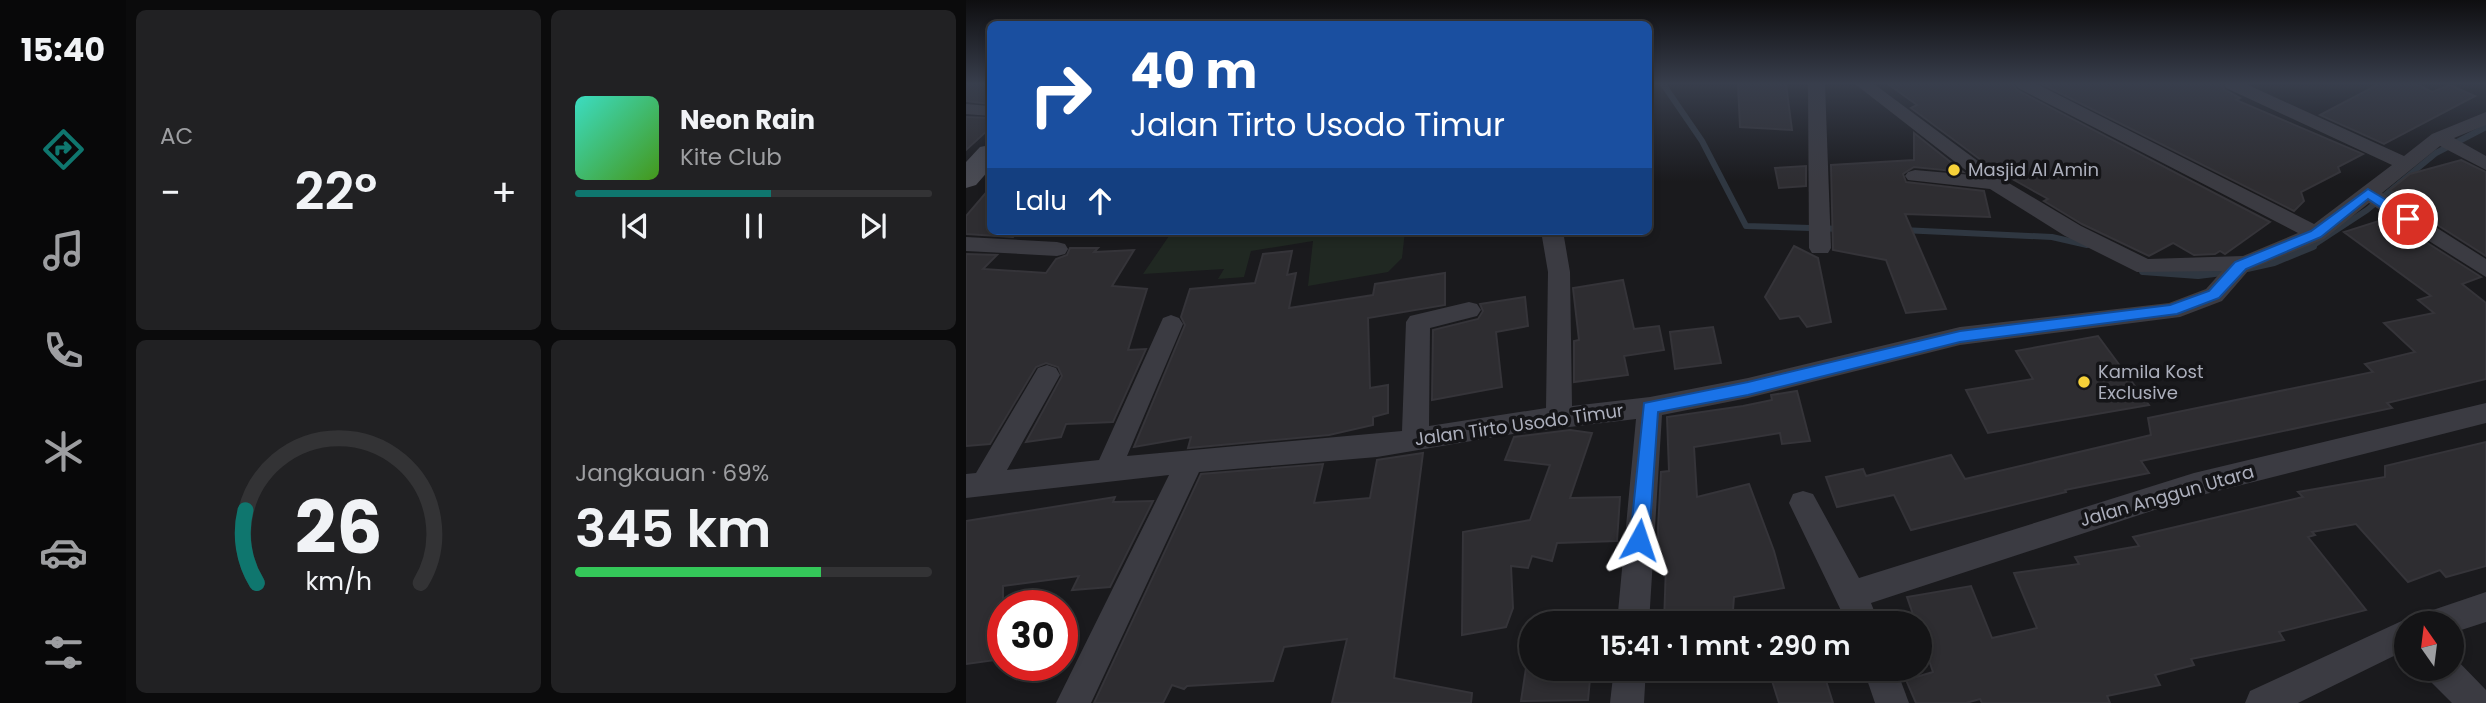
<!DOCTYPE html>
<html lang="id">
<head>
<meta charset="utf-8">
<style>
	body { margin:0; font-family:Poppins,sans-serif; background:#212123; color:#f1f3f6; height:100vh; display:flex; flex-direction:column; font-size:26px; white-space:nowrap }
	* { box-sizing:border-box; margin:0 }
	p { font-size:23px; color:#9d9ea1 }
	.icon { flex:none; width:38px; height:38px; fill:none; stroke:currentColor; stroke-width:2; stroke-linecap:round; stroke-linejoin:round }
	.map { position:relative; flex:1; overflow:hidden }
	.details { display:flex; flex-direction:column; gap:10px; padding:10px; background:#0b0b0c; width:840px }
	.details>* { flex:none }
	.banner { position:absolute; left:21px; top:21px; width:665px; height:214px; border-radius:10px; box-shadow:0 4px 10px #0003,0 0 0 2px #333335; background:#1a4fa0; color:#fff; overflow:hidden }
	.needle { width:46px; rotate:346deg }
	.controls { position:absolute; left:1428px; top:611px; display:grid; gap:14px }
	.controls a { display:grid; place-items:center; width:70px; height:70px; border-radius:50%; background:#141416; box-shadow:0 4px 10px #0003,0 0 0 2px #333335; font-size:35px }
	.speed { position:absolute; left:21px; top:590px; display:flex; gap:14px; font-size:35px; font-weight:700; text-align:center }
	.speed>* { display:grid; place-content:center; width:91px; height:91px; border-radius:50%; background:#141416; box-shadow:0 4px 10px #0003,0 0 0 2px #333335; line-height:1 }
	.speed .limit { border:10px solid #d22; background:#fff; color:#111 }
	.pin { position:absolute; display:grid; place-items:center; width:60px; height:60px; color:#fff; margin:-30px; border:4px solid #fff; border-radius:50%; box-shadow:0 2px 7px #0007 }
	.me { position:absolute; width:77px; margin:-38px; rotate:5deg; stroke-linejoin:round; filter:drop-shadow(0 0 5px #0008) }
	.turn { display:flex; align-items:center; gap:24px; height:147px; padding:0 28px; font-size:32px }
	.turn .icon { width:91px; height:91px; stroke-width:2.5 }
	.turn b { display:block; font-size:49px; line-height:60px }
	.then { display:flex; align-items:center; height:66px; padding:0 28px; background:#0003; gap:14px; font-size:26px }
	.big { font-size:52px; font-weight:600; line-height:1.1 }
	.details .card { flex:1; display:flex; flex-direction:column; justify-content:center; gap:10px; min-width:0; padding:0 24px; border-radius:10px; background:#212123 }
	.details .dial { align-items:center; gap:0 }
	.dial svg { height:182px; overflow:visible; fill:none; stroke:#333335; stroke-width:7; stroke-linecap:round; text-anchor:middle }
	.dial text { fill:#f1f3f6; stroke:none }
	.song { display:flex; align-items:center; gap:21px }
	.cover { width:84px; height:84px; border-radius:10px; background:linear-gradient(135deg,hsl(170 70% 55%),hsl(100 70% 35%)) }
	.played { height:7px; border-radius:4px; background:linear-gradient(90deg,#0f766e 55%,#333335 55%) }
	.keys { display:flex; justify-content:space-around; direction:ltr }
	.heat { display:flex; justify-content:space-between; align-items:center; font-size:38px; direction:ltr }
	.charge { height:10px; border-radius:5px; background:linear-gradient(90deg,#34c759 69%,#333335 0) }
	.details .tiles { flex:1; display:grid; gap:10px; grid-template-columns:repeat(2,1fr) }
	.trip { position:absolute; left:553px; top:611px; width:413px; height:70px; border-radius:35px; background:#141416; box-shadow:0 4px 10px #0003,0 0 0 2px #333335; font-weight:600; line-height:70px; text-align:center }
	main { display:flex; flex:1; min-height:0 }
	.tab-bar { display:flex; flex-direction:column; width:126px; justify-content:space-around; align-items:center; background:#080809; color:#9d9ea1 }
	.tab-bar .icon { width:49px; height:49px }
	.tab-bar .current { color:#0f766e }
	.tab-bar b { font-size:32px; color:#f1f3f6 }
	.map>svg:first-child { display:block }
	.green { fill:#202822 }
	.lines { fill:none; stroke-linecap:round; stroke-linejoin:round }
	.stream-far1 { stroke:#2f3741; stroke-width:6 }
	.stream { stroke:#2f3741; stroke-width:8 }
	.building { fill:#2e2d31; stroke:#353439; stroke-width:2 }
	.street { fill:#3b3b42; fill-rule:evenodd }
	.secondary { fill:#494a52; fill-rule:evenodd }
	.route { fill:#1a73e8; stroke:#114b97; stroke-width:2 }
	.poi-dot { fill:#f6d139; stroke:#151518; stroke-width:2.5 }
	.labels { text-anchor:middle; stroke-width:7; stroke-linejoin:round; paint-order:stroke }
	.poi-label { font-size:18px; fill:#acafbc; stroke:#151518; text-anchor:start }
	.street-label { font-size:18px; fill:#acafbc; stroke:#151518 }
</style>
</head>
<body>
<main>
<nav class="tab-bar">
<b>15:40</b>
<svg class="icon current" aria-label="directions" viewBox="0 0 24 24"><path d="M12 3l9 9-9 9-9-9zM9 14v-3h6M13 9l2 2-2 2"/></svg>
<svg class="icon" aria-label="music" viewBox="0 0 24 24"><path d="M9 18V5l10-2v13"/><circle cx="6" cy="18" r="3"/><circle cx="16" cy="16" r="3"/></svg>
<svg class="icon" aria-label="phone" viewBox="0 0 24 24"><path d="M5 4h4l2 5-3 2q2 4 5 5l2-3 5 2v4C11 20 4 13 5 4z"/></svg>
<svg class="icon" aria-label="climate" viewBox="0 0 24 24"><path d="M12 3v18M4 7l16 10M4 17L20 7"/></svg>
<svg class="icon" aria-label="car" viewBox="0 0 24 24"><path d="M5 17H2v-5l4-1 3-4h7l3 4 3 1v5h-3M9 17h6M6 11h13"/><circle cx="7" cy="17" r="2"/><circle cx="17" cy="17" r="2"/></svg>
<svg class="icon" aria-label="filters" viewBox="0 0 24 24"><path d="M4 7h16M4 17h16"/><circle cx="9" cy="7" r="2"/><circle cx="15" cy="17" r="2"/></svg>
</nav>
<section class="details">
<div class="tiles">
<div class="card"><p>AC</p>
<div class="heat"><a>−</a><b class="big">22°</b><a>+</a></div>
</div>
<div class="card">
<div class="song"><i class="cover"></i><div><b>Neon Rain</b><p>Kite Club</p></div></div>
<div class="played"></div>
<div class="keys"><svg class="icon" aria-label="previous" viewBox="0 0 24 24"><path d="M18 5L8 12l10 7zM5 5v14"/></svg><svg class="icon" aria-label="pause" viewBox="0 0 24 24"><path d="M8 5v14M16 5v14"/></svg><svg class="icon" aria-label="next" viewBox="0 0 24 24"><path d="M6 5l10 7-10 7zM19 5v14"/></svg></div>
</div>
<div class="card dial"><svg viewBox="0 0 100 80">
<path d="M14 69A42 42 0 1 1 86 69"/>
<path d="M14 69A42 42 0 0 1 9 37" stroke="#0f766e"/>
<text x="50" y="56" font-size="32" font-weight="700">26</text>
<text x="50" y="72" font-size="11">km/h</text>
</svg></div>
<div class="card"><p>Jangkauan · 69%</p><b class="big">345 km</b><div class="charge"></div></div>
</div>
</section>
<div class="map">
<svg width="1520" height="703" viewBox="0 0 1520 703">
	<rect width="100%" height="100%" fill="#1a1a1d"/>
	<!-- green -->
	<polygon class="green" points="439,231 436,258 422,272 342,286 347,241 285,251 278,277 252,279 258,269 177,274 205,233"/>
	<g class="lines">
		<!-- stream-far1 -->
		<g class="stream-far1">
			<polyline points="697,84 736,141 780,226 877,229"/>
			<polyline points="936,230 1086,237 1121,245"/>
			<polyline points="1343,248 1401,210 1470,153 1520,127"/>
		</g>
		<!-- stream -->
		<g class="stream">
			<polyline points="1281,268 1308,262 1347,246"/>
			<polyline points="1177,271 1232,275 1265,271"/>
		</g>
	</g>
	<!-- building -->
	<g class="building">
		<polygon points="0,84 24,84 24,104 0,101"/>
		<polygon points="772,84 820,84 826,130 774,127"/>
		<polygon points="922,84 1047,84 1051,90 1304,222 1259,254 1254,251 1249,254 1228,255 1207,243 1183,256 1116,224 1078,201 1082,199 1023,166 945,108 951,105"/>
		<polygon points="1076,84 1255,84 1259,90 1274,98 1270,100 1397,154 1372,167 1374,172 1335,192 1338,201 1328,211"/>
		<polygon points="1413,84 1451,84 1466,92 1484,85 1509,96 1418,144 1354,115"/>
		<polygon points="0,117 24,118 24,128 0,150"/>
		<polygon points="948,133 997,172 948,167 937,174 940,182 1018,191 1024,217 939,214 980,309 940,313 920,260 867,250 865,165 948,160"/>
		<polygon points="1495,160 1520,172 1520,256 1448,210 1453,208 1424,190 1444,174"/>
		<polygon points="840,166 840,186 813,188 809,168"/>
		<polygon points="24,188 24,231 52,231 47,237 0,234 0,216"/>
		<polygon points="1422,218 1515,277 1496,284 1520,303 1520,379 1421,403 1426,408 1175,461 1183,473 1099,490 1100,492 945,530 928,495 871,507 860,477 897,469 900,476 985,455 999,479 1185,435 1182,418 1407,372 1399,364 1449,352 1418,323 1468,313 1452,300 1465,296 1378,232"/>
		<polygon points="828,246 852,258 865,322 841,327 833,316 814,319 799,297"/>
		<polygon points="104,248 132,248 128,252 168,250 146,286 181,289 162,350 180,349 147,422 100,424 95,437 60,442 96,376 92,367 80,363 70,367 24,444 0,446 0,254 31,255 17,269 80,273 90,259 101,255"/>
		<polygon points="326,251 321,275 330,273 323,308 407,295 409,284 479,273 479,305 402,318 404,388 422,385 422,413 407,417 407,425 363,435 222,448 225,437 168,447 219,325 215,317 224,289 289,283 297,254"/>
		<polygon points="657,280 668,329 693,326 698,350 658,356 662,375 608,382 608,341 613,340 607,288"/>
		<polygon points="559,297 562,326 530,332 536,387 466,400 467,330 512,319 517,311 514,304"/>
		<polygon points="747,327 755,363 709,369 704,332"/>
		<polygon points="1132,336 1183,405 1022,433 1000,390 1067,379 1050,351"/>
		<polygon points="831,391 844,441 816,444 814,433 728,447 731,497 783,484 808,551 818,588 768,597 766,623 698,623 700,566 693,567 692,528 695,472 703,471 701,417 777,406 806,400 805,395"/>
		<polygon points="604,430 626,433 604,498 654,497 651,541 591,543 586,561 566,556 562,568 545,566 547,608 540,627 496,635 497,532 564,520 584,465 539,460 548,437"/>
		<polygon points="1520,442 1520,566 1480,577 1474,570 1442,582 1390,524 1346,532 1349,535 1342,537 1400,610 1313,632 1318,640 1225,659 1228,665 1189,675 1194,685 1141,696 1144,703 1016,703 1014,699 1000,703 950,703 940,680 967,672 954,634 954,623 950,623 941,597 1005,586 1026,638 1071,628 1048,573 1113,564 1109,557 1173,546 1167,537 1337,497 1332,492 1419,477 1419,466"/>
		<polygon points="457,453 428,678 506,693 505,703 366,703 381,639 318,647 307,681 221,686 218,689 206,685 197,703 128,703 235,474 357,464 348,503 404,498 411,460"/>
		<polygon points="149,497 147,502 187,501 144,587 106,590 113,576 37,586 37,659 0,664 0,521"/>
		<polygon points="560,668 625,668 622,700 555,701"/>
		<polygon points="802,668 856,668 867,703 813,703"/>
	</g>
	<g class="lines">
		<!-- street -->
		<g class="street">
			<polygon points="842,84 859,84 865,248 862,253 846,253 843,248"/>
			<polygon points="889,84 908,84 1036,179 1115,226 1182,259 1277,256 1332,233 1052,88 1050,84 1071,84 1348,224 1426,165 1260,88 1258,84 1280,84 1438,156 1466,134 1520,112 1520,125 1488,138 1520,156 1520,170 1474,146 1416,193 1520,259 1520,277 1403,203 1358,239 1283,270 1256,301 1214,317 994,345 782,398 696,415 683,623 651,623 670,419 553,433 411,457 233,472 125,703 90,703 203,475 0,498 0,474 10,473 72,368 81,365 90,368 94,375 41,470 133,460 197,318 205,315 213,318 217,324 161,456 436,431 440,322 444,316 503,302 511,304 515,310 511,316 464,328 463,426 580,408 582,272 575,231 597,231 604,272 606,406 684,397 782,378 994,327 1203,303 1240,289 1256,271 1171,272 1099,236 1024,189 942,180 939,176 942,172 949,170 1006,175"/>
			<polygon points="0,104 24,106 24,116 0,114"/>
			<polygon points="0,237 91,242 99,244 102,249 99,254 91,256 0,251"/>
			<polygon points="1520,403 1520,423 1228,497 905,603 913,623 881,623 823,503 827,494 837,491 847,494 893,578 1228,473"/>
			<polygon points="1520,592 1520,622 1486,633 1486,623 1456,623 1461,612"/>
			<polygon points="1440,619 1451,623 1440,623 1440,650 1332,703 1279,703 1284,691"/>
			<polygon points="1487,656 1520,690 1520,703 1486,703 1463,680 1459,668 1486,668"/>
			<polygon points="648,668 680,668 678,703 644,703"/>
			<polygon points="897,668 930,668 943,703 909,703"/>
		</g>
		<!-- secondary -->
		<polygon class="secondary" points="24,145 24,169 10,185 0,188 0,162 14,147"/>
	</g>
	<!-- sky -->
	<linearGradient id="sky" x2="0" y2="1"><stop stop-color="#0e0e10"/><stop offset="0.46" stop-color="#383e4c"/><stop offset="1" stop-color="#383e4c" stop-opacity="0"/></linearGradient>
	<rect width="1520" height="182" fill="url(#sky)"/>
	<!-- route -->
	<polygon class="route" points="1402,189 1447,216 1447,222 1437,222 1402,199 1355,237 1280,269 1253,298 1211,314 994,342 782,395 692,412 683,540 680,546 673,548 667,546 664,540 678,403 782,382 994,331 1204,305 1243,291 1269,262 1345,231"/>
	<!-- markers -->
	<g class="poi-dot">
		<circle cx="988" cy="170" r="7"/>
		<circle cx="1118" cy="382" r="7"/>
	</g>
	<g class="labels">
		<!-- poi labels -->
		<g class="poi-label">
			<text x="1002" y="176">Masjid Al Amin</text>
			<text x="1132" y="378">Kamila Kost<tspan x="1132" dy="21">Exclusive</tspan></text>
		</g>
		<!-- street labels -->
		<g class="street-label">
			<text transform="translate(553 425) rotate(-8)" y="6">Jalan Tirto Usodo Timur</text>
			<text transform="translate(1201 496) rotate(-16)" y="6">Jalan Anggun Utara</text>
		</g>
	</g>
</svg>
<div class="controls">
<a><svg class="needle" viewBox="-14 -14 28 28"><path d="M0-13l5 13h-10z" fill="#e53935"/><path d="M0 13l5-13h-10z" fill="#9d9ea1"/></svg></a>
</div>
<div class="speed"><div class="limit">30</div></div>
<div class="pin" style="left:1442px;top:219px;background:#d93025"><svg class="icon" aria-label="arrive" viewBox="0 0 24 24"><path d="M6 21V4h12l-3 4 3 4H6"/></svg></div>
<svg class="me" style="left:673px;top:540px" viewBox="-20 -20 40 40"><path d="M0-17L14 15 0 8-14 15z" fill="#1a73e8" stroke="#fff" stroke-width="4"/></svg>
<div class="trip">15:41 · 1 mnt · 290 m</div>
<div class="banner">
<div class="turn"><svg class="icon" aria-label="right" viewBox="0 0 24 24"><path d="M7 20v-9h11M14 6l5 5-5 5"/></svg><div><b>40 m</b>Jalan Tirto Usodo Timur</div></div>
<div class="then">Lalu<svg class="icon" aria-label="ahead" viewBox="0 0 24 24"><path d="M12 20V5M6 11l6-6 6 6"/></svg></div>
</div>
</div>
</main>
</body>
</html>
